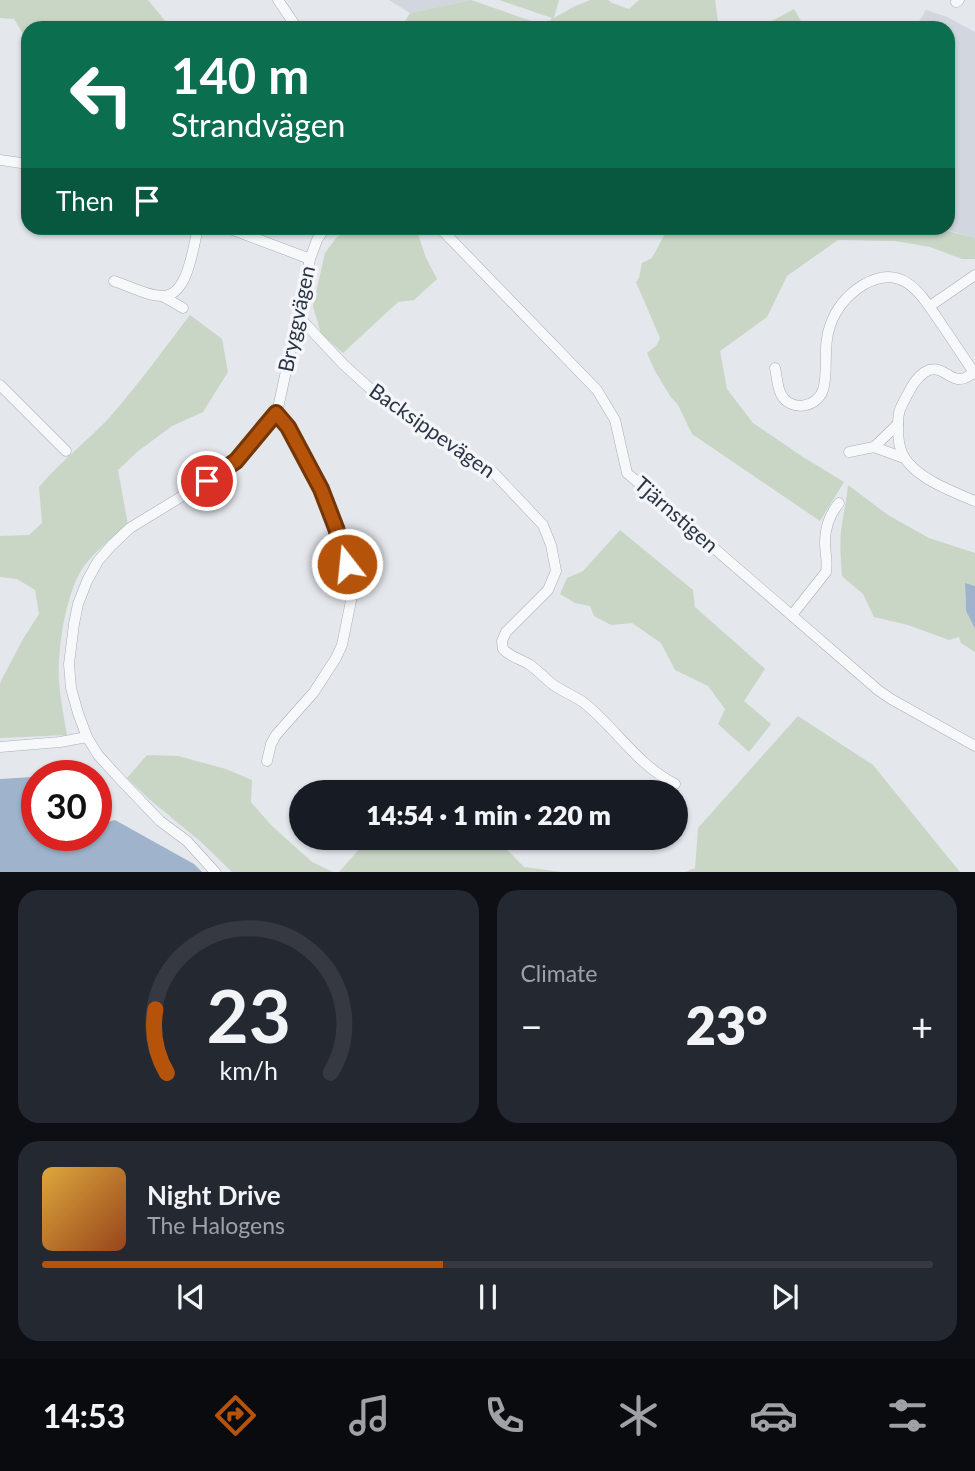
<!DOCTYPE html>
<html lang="en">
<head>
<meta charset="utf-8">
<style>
	body { margin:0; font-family:Lato,sans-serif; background:#242831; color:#f1f3f6; height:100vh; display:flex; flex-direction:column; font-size:26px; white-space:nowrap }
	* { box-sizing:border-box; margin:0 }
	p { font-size:23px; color:#9ea1a6 }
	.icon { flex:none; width:38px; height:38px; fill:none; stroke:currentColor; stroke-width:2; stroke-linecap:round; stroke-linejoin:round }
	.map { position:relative; height:872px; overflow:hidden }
	.drawer { display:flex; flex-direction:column; gap:18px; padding:18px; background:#0d0f14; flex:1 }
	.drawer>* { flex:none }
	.guide { position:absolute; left:21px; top:21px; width:934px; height:214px; border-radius:21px; box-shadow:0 2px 5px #0004; background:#0b6e4f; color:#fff; overflow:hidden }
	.speed { position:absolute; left:21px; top:760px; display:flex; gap:14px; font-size:35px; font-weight:700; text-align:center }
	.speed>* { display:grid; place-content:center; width:91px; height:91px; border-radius:50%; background:#171b24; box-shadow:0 2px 5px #0004; line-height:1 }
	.speed .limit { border:10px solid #d22; background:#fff; color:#111 }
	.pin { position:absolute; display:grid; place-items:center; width:60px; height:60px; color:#fff; margin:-30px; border:4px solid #fff; border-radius:50%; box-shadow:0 2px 7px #0007 }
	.me { position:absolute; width:77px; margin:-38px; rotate:344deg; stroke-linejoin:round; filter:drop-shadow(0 0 5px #0008) }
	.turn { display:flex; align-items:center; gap:24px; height:147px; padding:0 35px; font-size:32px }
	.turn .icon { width:91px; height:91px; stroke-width:2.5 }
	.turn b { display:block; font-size:49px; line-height:60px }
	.then { display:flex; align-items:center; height:66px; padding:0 35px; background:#0003; gap:14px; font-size:26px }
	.big { font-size:52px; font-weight:800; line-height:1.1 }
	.drawer .tile { flex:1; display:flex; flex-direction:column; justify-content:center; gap:10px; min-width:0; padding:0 24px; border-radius:21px; background:#242831 }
	.drawer .dial { align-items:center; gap:0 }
	.dial svg { height:182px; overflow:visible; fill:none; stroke:#363941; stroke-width:7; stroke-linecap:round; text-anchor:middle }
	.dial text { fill:#f1f3f6; stroke:none }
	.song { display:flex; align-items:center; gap:21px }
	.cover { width:84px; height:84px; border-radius:10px; background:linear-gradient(135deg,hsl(40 70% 55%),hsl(20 70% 35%)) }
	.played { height:7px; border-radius:4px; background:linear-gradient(90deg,#b45309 45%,#363941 45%) }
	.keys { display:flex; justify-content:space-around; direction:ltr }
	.heat { display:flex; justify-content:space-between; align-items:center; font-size:38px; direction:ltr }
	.drawer .tiles { flex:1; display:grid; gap:18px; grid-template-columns:1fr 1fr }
	.tile:last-child { grid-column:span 2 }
	.trip { position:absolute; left:289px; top:780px; width:399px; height:70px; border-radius:35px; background:#171b24; box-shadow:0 2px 5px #0004; font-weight:800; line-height:70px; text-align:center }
	.tabs { display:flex; height:112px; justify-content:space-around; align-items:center; background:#090b0e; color:#9ea1a6 }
	.tabs .icon { width:49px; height:49px }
	.tabs .current { color:#b45309 }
	.tabs b { font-size:32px; color:#f1f3f6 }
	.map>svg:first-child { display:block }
	.built { fill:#d2d6de }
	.green { fill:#c9d6c5 }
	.water { fill:#9fb4cc }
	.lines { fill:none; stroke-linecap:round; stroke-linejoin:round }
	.minor-casing { stroke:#a9aeb7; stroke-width:11 }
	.minor { stroke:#f7f8fa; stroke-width:10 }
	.route-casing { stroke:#753606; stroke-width:18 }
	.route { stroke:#b45309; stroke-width:12 }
	.labels { text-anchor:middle; stroke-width:7; stroke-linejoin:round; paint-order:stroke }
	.street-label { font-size:21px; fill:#2b3445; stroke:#f4f6f9 }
</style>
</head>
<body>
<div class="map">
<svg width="975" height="873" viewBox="0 0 975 873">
	<rect width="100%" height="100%" fill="#e4e7ec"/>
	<!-- built -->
	<g class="built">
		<polygon points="389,0 471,0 410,13"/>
		<polygon points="926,10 947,17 975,32 975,238 940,228 948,228 948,28 915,28"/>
	</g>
	<!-- green -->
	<g class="green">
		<polygon points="0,0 148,0 171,28 28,28 28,42 14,19 0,18"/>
		<polygon points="471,0 534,22 548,23 552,18 499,0 559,0 554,18 573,7 590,0 608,0 612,3 629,9 639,0 715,0 719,28 401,28 410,13"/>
		<polygon points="794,9 805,28 759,28"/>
		<polygon points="349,228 416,228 426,258 437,279 414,300 398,302 343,353 321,334 313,306 325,253 336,238"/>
		<polygon points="668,228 936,228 975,238 975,259 962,259 930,247 895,241 838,240 787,276 767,317 720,351 727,389 753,423 803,457 844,482 820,521 692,434 678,405 670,396 655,371 647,353 656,346 660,338 636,282 639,278 642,263 652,258"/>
		<path d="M190,315L222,339L228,372L203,412L172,426L137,452L118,470L128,525C113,537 96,550 84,566C66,591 57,650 59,681C60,699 64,717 67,735L0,738V684L2,679L23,639L39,614L35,590L17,579L0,577V536L29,535L42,523L39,487C60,462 86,442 109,418C138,385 164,349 190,315Z"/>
		<path d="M848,485L888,515L929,538L975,553V586L965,584L966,611L975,629V652L961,643L959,637L949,640L908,625L874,617L863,594L842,576C841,562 839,539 842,524C844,511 847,498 848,485Z"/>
		<polygon points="620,530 693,590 695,607 765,669 744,701 771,724 749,752 718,724 725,709 708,686 675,670 661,643 632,623 611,625 594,616 590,606 575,603 560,594 567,578 583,571"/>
		<polygon points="798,716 873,765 960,872 685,872 695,868 698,828"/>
		<polygon points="147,755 178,756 226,769 252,780 251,802 271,825 312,862 333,872 232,872 201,842 149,799 127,778"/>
		<polygon points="369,838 496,838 524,867 562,872 339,872"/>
	</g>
	<!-- water -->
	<g class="water">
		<polygon points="965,583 975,586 975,629 966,611"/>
		<polygon points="32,777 37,780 37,835 96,835 96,825 115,820 194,864 202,872 0,872 0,779"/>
	</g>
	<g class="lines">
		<defs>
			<g id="minor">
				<polyline points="278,0 297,28"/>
				<polyline points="956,2 959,0"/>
				<polyline points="0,160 28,164"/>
				<polyline points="228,228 310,259"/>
				<polyline points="440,228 597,390 615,420 627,473 878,690 891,699 975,746"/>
				<path d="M114,281C129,286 147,296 162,296C188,297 193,247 198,228"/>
				<polyline points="164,297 183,308"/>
				<polyline points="930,306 975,275"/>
				<path d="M298,316L344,365L385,402L493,472L543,525L551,545L556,571L548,590L506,632L502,641L503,649C510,657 521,659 530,665C539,671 546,680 555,686C564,692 574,696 583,702C616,728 636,764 675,784"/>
				<path d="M775,368C777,376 777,387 781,394C790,412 817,408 823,390C829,370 822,348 830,326C836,308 847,295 863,285C904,261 922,296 942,325C953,341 964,358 975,374"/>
				<path d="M974,372C971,374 968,377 965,378C950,384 942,362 925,372C914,379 909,392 903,403C898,411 898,420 898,429C898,438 899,447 903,455C915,478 953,492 975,501"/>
				<polyline points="0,385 66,451"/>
				<polyline points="874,447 898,424"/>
				<polyline points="849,452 874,447 904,458"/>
				<path d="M792,615L826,572C828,562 825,553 825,542C825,528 830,514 839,503"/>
				<polyline points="0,747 60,742 87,737"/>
				<polyline points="267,761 271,744 276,735 314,692 336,658 342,645 352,596 352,583 336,528 321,489 288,427 277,413"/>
				<polyline points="216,873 187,841 160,821 119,778 98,755 87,737 78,713 71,688 69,664 74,624 78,604 87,581 98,561 111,546 130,528 207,481 236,461 277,413 310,259 317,240 325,228"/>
			</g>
		</defs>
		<!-- minor casing -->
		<use href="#minor" class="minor-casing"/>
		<!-- minor -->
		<use href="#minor" class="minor"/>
	</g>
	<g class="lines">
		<defs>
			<polyline id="route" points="207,481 236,461 276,413 288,427 321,489 336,528 347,564"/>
		</defs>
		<!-- route casing -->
		<use href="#route" class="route-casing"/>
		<!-- route -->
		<use href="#route" class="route"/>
	</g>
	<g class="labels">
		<!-- street labels -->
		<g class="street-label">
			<text transform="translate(297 319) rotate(-78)" y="7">Bryggvägen</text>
			<text transform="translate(432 431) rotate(35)" y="7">Backsippevägen</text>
			<text transform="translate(676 515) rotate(41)" y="7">Tjärnstigen</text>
		</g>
	</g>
</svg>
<div class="speed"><div class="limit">30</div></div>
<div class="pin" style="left:207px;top:481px;background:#d93025"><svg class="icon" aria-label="arrive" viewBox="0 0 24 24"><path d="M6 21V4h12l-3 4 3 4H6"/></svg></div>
<svg class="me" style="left:347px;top:564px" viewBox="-20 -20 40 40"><circle r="17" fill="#b45309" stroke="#fff" stroke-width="3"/><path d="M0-11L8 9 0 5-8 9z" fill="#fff"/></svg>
<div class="trip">14:54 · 1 min · 220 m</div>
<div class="guide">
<div class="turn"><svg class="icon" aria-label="left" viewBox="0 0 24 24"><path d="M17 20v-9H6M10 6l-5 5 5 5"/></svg><div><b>140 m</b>Strandvägen</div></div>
<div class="then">Then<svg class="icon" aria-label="arrive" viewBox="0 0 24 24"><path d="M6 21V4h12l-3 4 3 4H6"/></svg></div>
</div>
</div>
<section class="drawer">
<div class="tiles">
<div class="tile dial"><svg viewBox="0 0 100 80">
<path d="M14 69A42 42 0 1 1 86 69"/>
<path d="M14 69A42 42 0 0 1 9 41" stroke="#b45309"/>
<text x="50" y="56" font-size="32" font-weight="700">23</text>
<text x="50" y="72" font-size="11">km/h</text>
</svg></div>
<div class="tile"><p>Climate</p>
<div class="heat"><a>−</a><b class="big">23°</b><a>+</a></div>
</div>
<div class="tile">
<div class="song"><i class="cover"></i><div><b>Night Drive</b><p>The Halogens</p></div></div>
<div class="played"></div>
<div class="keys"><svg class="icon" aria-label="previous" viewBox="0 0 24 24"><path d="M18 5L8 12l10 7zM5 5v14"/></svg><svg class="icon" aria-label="pause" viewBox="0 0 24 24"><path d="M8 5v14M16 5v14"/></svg><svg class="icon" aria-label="next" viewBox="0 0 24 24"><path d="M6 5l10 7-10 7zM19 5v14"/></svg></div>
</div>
</div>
</section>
<nav class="tabs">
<b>14:53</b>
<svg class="icon current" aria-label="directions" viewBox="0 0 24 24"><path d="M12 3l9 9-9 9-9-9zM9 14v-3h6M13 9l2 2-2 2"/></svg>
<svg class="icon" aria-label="music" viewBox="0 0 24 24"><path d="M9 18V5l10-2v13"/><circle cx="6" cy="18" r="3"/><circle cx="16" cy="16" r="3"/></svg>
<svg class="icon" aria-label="phone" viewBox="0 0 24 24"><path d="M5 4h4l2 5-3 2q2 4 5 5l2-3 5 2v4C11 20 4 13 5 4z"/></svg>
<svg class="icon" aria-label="climate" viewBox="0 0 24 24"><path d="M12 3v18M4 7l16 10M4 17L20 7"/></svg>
<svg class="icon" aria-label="car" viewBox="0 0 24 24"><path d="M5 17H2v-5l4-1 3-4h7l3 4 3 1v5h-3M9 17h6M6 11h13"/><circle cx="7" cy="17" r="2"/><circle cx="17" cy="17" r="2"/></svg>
<svg class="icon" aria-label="filters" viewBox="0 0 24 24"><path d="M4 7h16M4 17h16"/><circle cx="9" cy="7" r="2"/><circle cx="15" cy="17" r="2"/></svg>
</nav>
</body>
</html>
